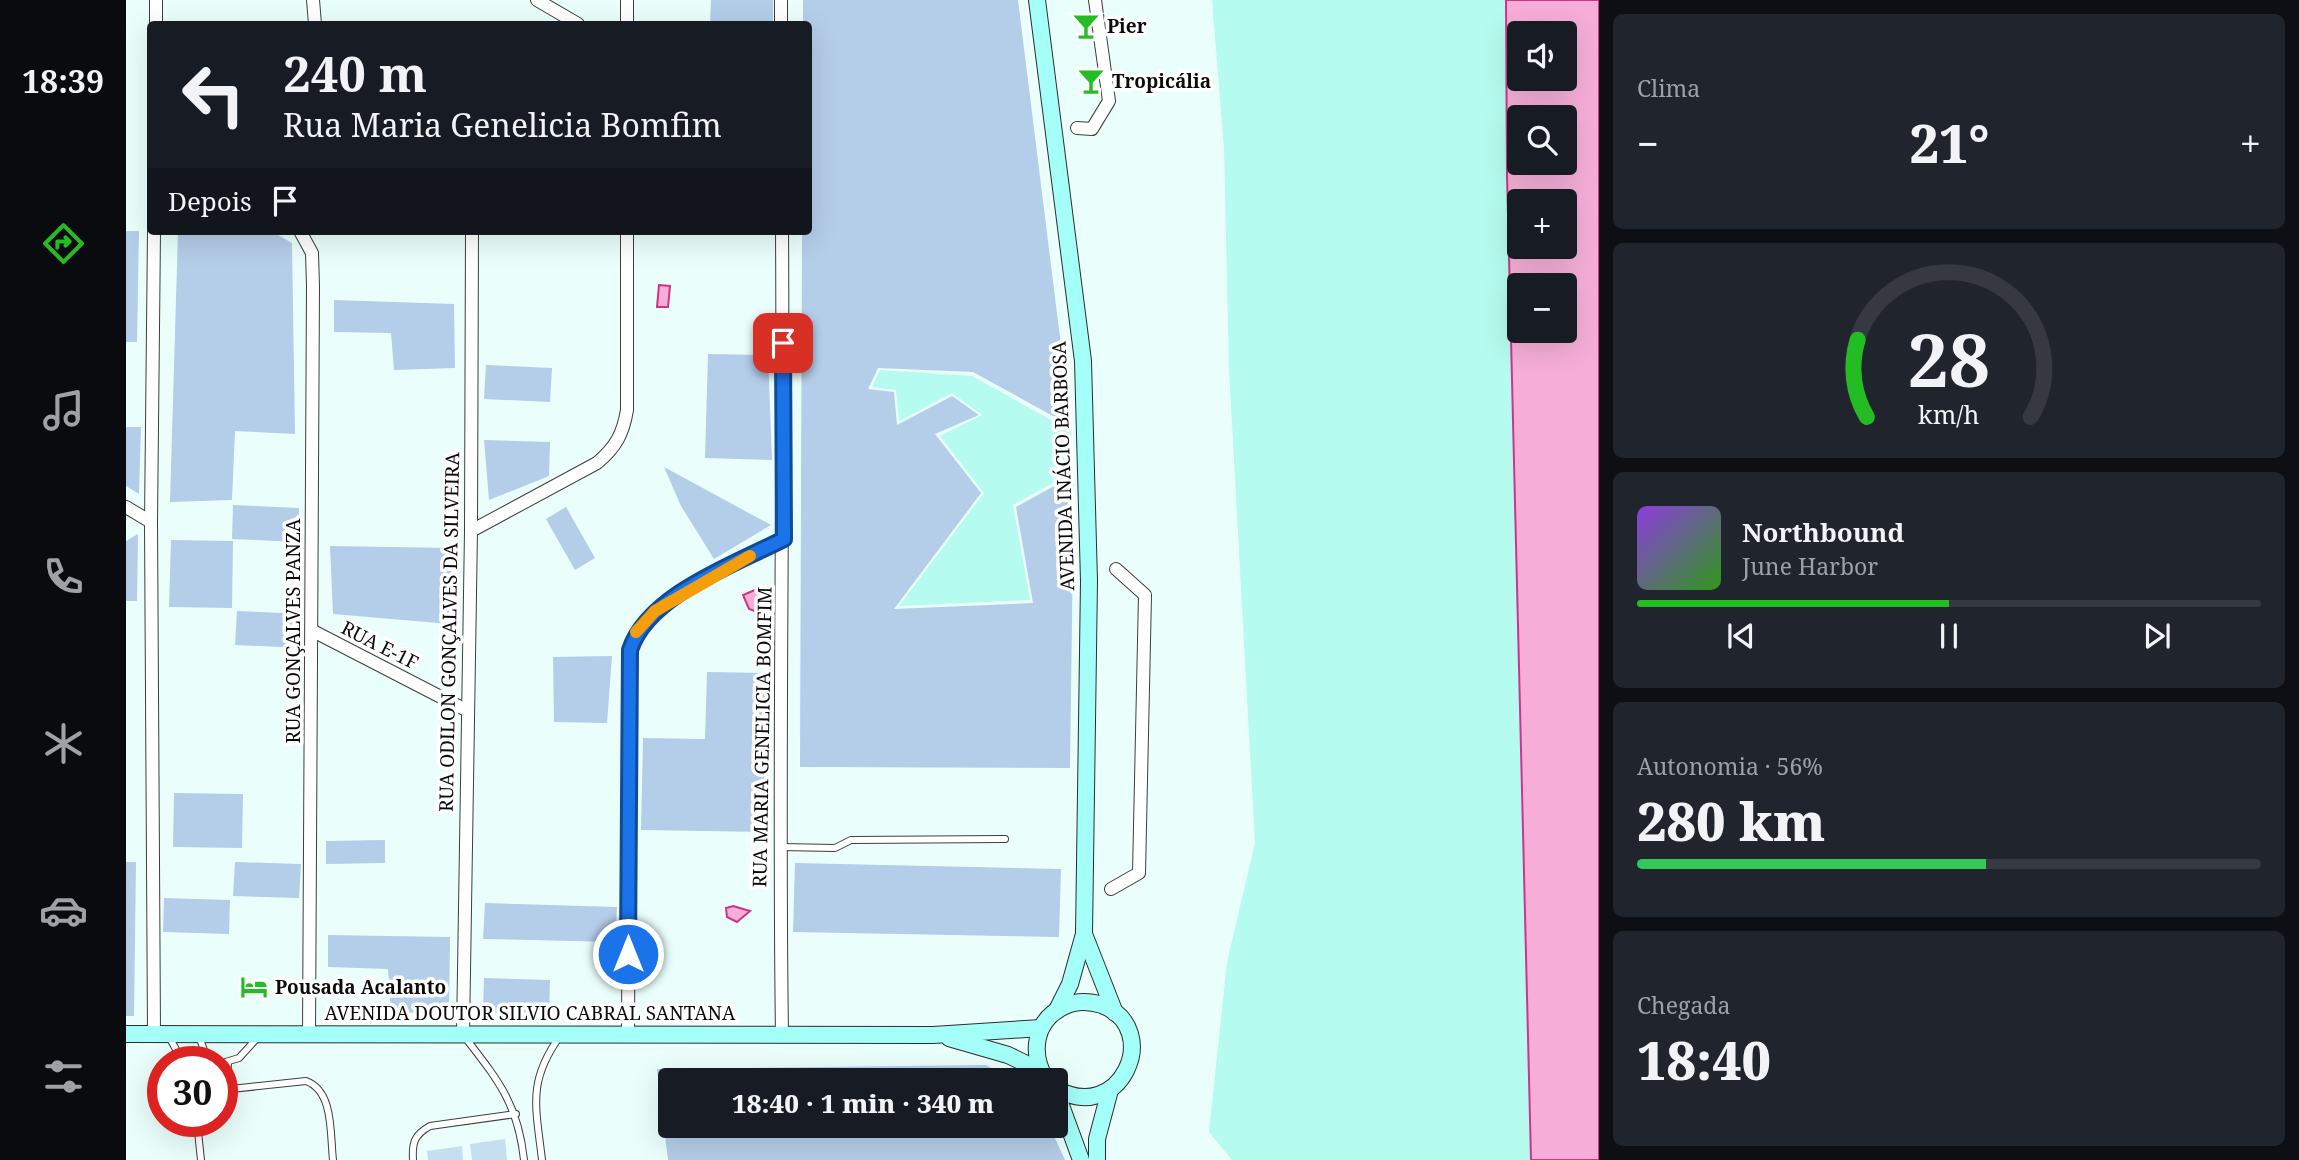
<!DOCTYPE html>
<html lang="pt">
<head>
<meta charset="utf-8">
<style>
	body { margin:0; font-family:"Noto Serif",serif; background:#20242c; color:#f1f3f6; height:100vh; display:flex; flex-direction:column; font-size:26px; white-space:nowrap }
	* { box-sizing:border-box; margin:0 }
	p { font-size:23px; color:#9ea1a6 }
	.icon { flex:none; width:38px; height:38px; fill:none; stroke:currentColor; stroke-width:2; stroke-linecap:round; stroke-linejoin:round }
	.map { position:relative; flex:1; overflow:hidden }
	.sheet { display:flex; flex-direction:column; gap:14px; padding:14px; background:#0d0f14; width:700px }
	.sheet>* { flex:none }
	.guide { position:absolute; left:21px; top:21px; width:665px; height:214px; border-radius:7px; box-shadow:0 7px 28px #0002; background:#171b24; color:#f1f3f6; overflow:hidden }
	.controls { position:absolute; left:1381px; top:21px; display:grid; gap:14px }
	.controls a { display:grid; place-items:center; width:70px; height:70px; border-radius:7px; background:#171b24; box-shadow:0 7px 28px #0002; font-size:35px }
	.speed { position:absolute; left:21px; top:1046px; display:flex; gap:14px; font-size:35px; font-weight:700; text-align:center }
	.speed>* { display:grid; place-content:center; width:91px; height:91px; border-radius:50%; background:#171b24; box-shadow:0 7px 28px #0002; line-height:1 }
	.speed .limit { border:10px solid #d22; background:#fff; color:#111 }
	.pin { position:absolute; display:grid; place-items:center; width:60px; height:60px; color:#fff; margin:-30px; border-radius:14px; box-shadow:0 4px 10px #0006 }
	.me { position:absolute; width:77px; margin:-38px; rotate:0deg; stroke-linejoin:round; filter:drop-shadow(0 0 5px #0008) }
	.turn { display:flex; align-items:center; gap:24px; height:147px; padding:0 21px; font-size:32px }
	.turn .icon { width:91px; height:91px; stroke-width:2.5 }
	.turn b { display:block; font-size:49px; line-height:60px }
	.then { display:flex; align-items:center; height:66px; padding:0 21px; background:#0003; gap:14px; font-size:26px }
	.big { font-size:52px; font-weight:800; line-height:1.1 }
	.sheet .widget { flex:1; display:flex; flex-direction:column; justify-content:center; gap:10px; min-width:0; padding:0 24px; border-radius:10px; background:#20242c }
	.sheet .dial { align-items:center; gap:0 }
	.dial svg { height:182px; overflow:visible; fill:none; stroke:#363941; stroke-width:7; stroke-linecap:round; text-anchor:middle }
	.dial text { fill:#f1f3f6; stroke:none }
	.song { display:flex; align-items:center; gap:21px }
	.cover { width:84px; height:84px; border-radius:10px; background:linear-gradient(135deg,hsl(270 70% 55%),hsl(110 70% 35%)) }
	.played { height:7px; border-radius:4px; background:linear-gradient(90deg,#23bc23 50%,#363941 50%) }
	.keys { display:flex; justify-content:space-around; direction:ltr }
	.heat { display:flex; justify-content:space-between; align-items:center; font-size:38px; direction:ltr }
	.charge { height:10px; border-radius:5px; background:linear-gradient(90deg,#34c759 56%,#363941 0) }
	.trip { position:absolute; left:532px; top:1068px; width:410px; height:70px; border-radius:7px; background:#171b24; box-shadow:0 7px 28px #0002; font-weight:800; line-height:70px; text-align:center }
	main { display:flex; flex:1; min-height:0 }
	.dock { display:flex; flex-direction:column; width:126px; justify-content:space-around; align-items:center; background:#090b0e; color:#9ea1a6 }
	.dock .icon { width:49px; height:49px }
	.dock .selected { color:#23bc23 }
	.dock b { font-size:32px; color:#f1f3f6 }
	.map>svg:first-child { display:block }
	.green { fill:#b4cde9 }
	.sand { fill:#b6fbef }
	.pitch { fill:#c6dff0 }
	.water { fill:#f6aed8; stroke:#ce358a; stroke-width:2; fill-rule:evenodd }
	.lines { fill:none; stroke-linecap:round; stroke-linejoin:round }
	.lane-casing { stroke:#3e3e3e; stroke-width:8 }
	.street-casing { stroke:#3e3e3e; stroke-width:14 }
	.secondary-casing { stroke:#2d2d2d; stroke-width:18 }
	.lane { stroke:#fff; stroke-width:6 }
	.street { stroke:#fff; stroke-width:12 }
	.secondary { stroke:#a5fff9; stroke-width:16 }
	.route-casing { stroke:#114b97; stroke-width:18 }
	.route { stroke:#1a73e8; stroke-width:12 }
	.slow { stroke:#f59e0b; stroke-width:12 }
	.labels { text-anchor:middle; stroke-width:7; stroke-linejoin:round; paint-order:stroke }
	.poi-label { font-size:19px; font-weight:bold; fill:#0b0b0b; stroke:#fff; text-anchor:start }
	.street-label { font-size:19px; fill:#0b0b0b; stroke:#fff }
</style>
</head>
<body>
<main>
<nav class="dock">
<b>18:39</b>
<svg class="icon selected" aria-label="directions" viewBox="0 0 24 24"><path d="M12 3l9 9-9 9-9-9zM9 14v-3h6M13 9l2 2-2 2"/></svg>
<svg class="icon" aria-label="music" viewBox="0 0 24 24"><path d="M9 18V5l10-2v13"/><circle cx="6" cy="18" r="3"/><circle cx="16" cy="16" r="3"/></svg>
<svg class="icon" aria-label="phone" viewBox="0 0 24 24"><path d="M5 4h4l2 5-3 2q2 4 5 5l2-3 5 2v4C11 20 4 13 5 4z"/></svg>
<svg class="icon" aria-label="climate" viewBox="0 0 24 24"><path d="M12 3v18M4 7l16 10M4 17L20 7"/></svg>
<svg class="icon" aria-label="car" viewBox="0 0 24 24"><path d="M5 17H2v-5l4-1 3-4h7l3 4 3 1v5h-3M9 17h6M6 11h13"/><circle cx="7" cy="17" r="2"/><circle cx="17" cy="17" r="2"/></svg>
<svg class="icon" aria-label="filters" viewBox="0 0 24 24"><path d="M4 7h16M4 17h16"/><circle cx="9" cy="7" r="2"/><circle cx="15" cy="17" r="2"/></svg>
</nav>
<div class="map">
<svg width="1473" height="1160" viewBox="0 0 1473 1160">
	<rect width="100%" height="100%" fill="#eafffc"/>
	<!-- green -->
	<g class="green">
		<polygon points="585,0 647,0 647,24 584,24"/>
		<polygon points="677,0 892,0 945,426 847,372 752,368 742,389 768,392 771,425 826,396 853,415 809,434 855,493 768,609 907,603 890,507 948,475 944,768 674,767 676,231 682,231 682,24 677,24"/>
		<polygon points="0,231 13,231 11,342 0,342"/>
		<polygon points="52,231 145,231 166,243 169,434 109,431 106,500 44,502"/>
		<polygon points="208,300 328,304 329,368 268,370 265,333 208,332"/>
		<polygon points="582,354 642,355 646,460 579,458"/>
		<polygon points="360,365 426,368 424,402 358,399"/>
		<polygon points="0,427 15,427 13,494 0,486"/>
		<polygon points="358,440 424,442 423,476 363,500"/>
		<polygon points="538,467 645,525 588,559 555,506"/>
		<polygon points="107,505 173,508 172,542 106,539"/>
		<polygon points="440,507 469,558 449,570 420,519"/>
		<polygon points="12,534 11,601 0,601 0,541"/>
		<polygon points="45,540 107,541 106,608 43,607"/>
		<polygon points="204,546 326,548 324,624 207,614"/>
		<polygon points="111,611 177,614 175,648 109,645"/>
		<polygon points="486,656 481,723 428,722 427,657"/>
		<polygon points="581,672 644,673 641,832 515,830 517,738 579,739"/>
		<polygon points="48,793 117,794 116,848 47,847"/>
		<polygon points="259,840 259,863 200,864 200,841"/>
		<polygon points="0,862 10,862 8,1016 0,1016"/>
		<polygon points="109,862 175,864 173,898 107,896"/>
		<polygon points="669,863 935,869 933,937 667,932"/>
		<polygon points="38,898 104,900 103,934 37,932"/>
		<polygon points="359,903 491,907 489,942 357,939"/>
		<polygon points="202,935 324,937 323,1012 265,1013 262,969 202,967"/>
		<polygon points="358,978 424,980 423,1015 357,1012"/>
		<polygon points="860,1065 886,1080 544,1080 544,1125 923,1125 939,1160 542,1160 531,1069"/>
	</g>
	<!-- sand -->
	<g class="sand">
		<polygon points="1086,0 1380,0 1381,174 1405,1160 1106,1160 1083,1132 1101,962 1129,843 1103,369 1098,148"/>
		<polygon points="754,370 846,376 945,431 947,472 887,505 904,600 773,606 858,493 814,436 856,415 826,393 773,421 770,390 746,387"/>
	</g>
	<!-- pitch -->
	<g class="pitch">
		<polygon points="379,1139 381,1160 346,1160 344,1144"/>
		<polygon points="336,1146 337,1160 302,1160 301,1151"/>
	</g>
	<!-- water -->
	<g class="water">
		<path d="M1380,0H1473V1160H1405L1381,174ZM1393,33H1438V79H1393ZM1393,117H1438V163H1393ZM1393,201H1438V247H1393ZM1393,285H1438V331H1393Z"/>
		<polygon points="533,285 544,286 542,307 531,307"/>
		<polygon points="629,590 635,594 634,613 623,609 617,595"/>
		<polygon points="607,906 624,911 611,922 601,917 600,908"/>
	</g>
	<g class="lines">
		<defs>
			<g id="lane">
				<polyline points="655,847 709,848 725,840 879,839"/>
				<polyline points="42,1035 57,1062"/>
				<polyline points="73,1036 80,1056 90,1062"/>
				<path d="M338,1036C371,1079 392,1103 398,1160"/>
				<polyline points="67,1062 80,1056"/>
				<polyline points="96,1063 113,1058 134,1035"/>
				<polyline points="100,1089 102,1064"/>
				<path d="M96,1090L180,1081C208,1091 204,1134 207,1160"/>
				<polyline points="71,1122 75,1160"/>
				<path d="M287,1160C286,1143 288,1135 304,1126L390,1114"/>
				<path d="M416,1160C410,1107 401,1082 434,1036"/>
			</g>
			<g id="street">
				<polyline points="30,0 30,24"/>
				<polyline points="187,0 189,24"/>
				<polyline points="411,0 452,24"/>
				<polyline points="655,0 655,24"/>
				<polyline points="501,24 501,0"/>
				<polyline points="951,128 966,129 983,101 969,0"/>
				<polyline points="174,231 186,253 187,286 183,1034"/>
				<polyline points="0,507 25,522"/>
				<path d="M345,531L471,463C490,447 497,434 501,410V231"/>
				<polyline points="187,631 342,711"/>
				<polyline points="985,889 1013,873 1019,595 990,569"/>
				<path d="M502,1033L504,650C522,595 609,564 658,539"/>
				<polyline points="28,1034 25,522 28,231"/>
				<polyline points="337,1034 345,531 346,231"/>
				<path d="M656,1034C652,766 658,499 656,231"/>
			</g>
			<g id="secondary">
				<polyline points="911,0 957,361 963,581 958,934 944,984 931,1010"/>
				<polyline points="958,934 989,1013"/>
				<polyline points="0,1034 807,1035 915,1028"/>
				<polyline points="823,1038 882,1055 915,1071"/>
				<path d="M920,1080C904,1053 908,1020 939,1006C950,1001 963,1001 976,1005C1038,1029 994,1127 929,1088"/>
				<polyline points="929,1089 955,1160"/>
				<polyline points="971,1160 971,1139 984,1090"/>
			</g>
		</defs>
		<!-- lane casing -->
		<use href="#lane" class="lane-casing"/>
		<!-- street casing -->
		<use href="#street" class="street-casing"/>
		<!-- secondary casing -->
		<use href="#secondary" class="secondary-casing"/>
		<!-- lane -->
		<use href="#lane" class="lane"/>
		<!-- street -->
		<use href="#street" class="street"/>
		<!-- secondary -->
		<use href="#secondary" class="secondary"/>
	</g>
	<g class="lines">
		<defs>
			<path id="route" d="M502,954L504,650C522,595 609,564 658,539L657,343"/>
		</defs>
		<!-- route casing -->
		<use href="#route" class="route-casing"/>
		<!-- route -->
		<use href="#route" class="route"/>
		<!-- slow -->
		<polyline class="slow" points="510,632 529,611 624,556"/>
	</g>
	<!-- icons -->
	<defs>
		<symbol id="bar-bare" viewBox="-9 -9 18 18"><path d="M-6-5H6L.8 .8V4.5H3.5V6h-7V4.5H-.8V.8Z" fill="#23bc23" stroke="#fff" stroke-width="2.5" paint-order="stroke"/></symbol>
		<symbol id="hotel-bare" viewBox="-9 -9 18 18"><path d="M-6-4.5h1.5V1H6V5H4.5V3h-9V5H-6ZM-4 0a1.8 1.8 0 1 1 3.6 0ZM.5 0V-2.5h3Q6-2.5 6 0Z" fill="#23bc23" stroke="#fff" stroke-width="2.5" paint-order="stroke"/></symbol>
	</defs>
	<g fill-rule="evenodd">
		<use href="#bar-bare" x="941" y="7" width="38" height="38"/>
		<use href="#bar-bare" x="946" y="62" width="38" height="38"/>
		<use href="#hotel-bare" x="109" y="968" width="38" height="38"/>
	</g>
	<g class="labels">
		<!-- poi labels -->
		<g class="poi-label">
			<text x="981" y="33">Pier</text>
			<text x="986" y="88">Tropicália</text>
			<text x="149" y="994">Pousada Acalanto</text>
		</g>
		<!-- street labels -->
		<g class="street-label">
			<text transform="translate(937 466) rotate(-92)" y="7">AVENIDA INÁCIO BARBOSA</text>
			<text transform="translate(167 631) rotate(-90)" y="7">RUA GONÇALVES PANZA</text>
			<text transform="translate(323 632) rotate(-89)" y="7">RUA ODILON GONÇALVES DA SILVEIRA</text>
			<text transform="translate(254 645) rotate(27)" y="7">RUA E-1F</text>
			<text transform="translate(636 737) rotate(-89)" y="7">RUA MARIA GENELICIA BOMFIM</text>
			<text x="404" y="1020">AVENIDA DOUTOR SILVIO CABRAL SANTANA</text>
		</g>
	</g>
</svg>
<div class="controls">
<a><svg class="icon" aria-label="sound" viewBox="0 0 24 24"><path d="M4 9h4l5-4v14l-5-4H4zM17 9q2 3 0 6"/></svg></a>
<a><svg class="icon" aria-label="search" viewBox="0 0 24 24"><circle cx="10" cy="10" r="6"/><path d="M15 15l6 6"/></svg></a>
<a>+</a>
<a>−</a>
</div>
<div class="speed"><div class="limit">30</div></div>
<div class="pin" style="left:657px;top:343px;background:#d93025"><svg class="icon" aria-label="arrive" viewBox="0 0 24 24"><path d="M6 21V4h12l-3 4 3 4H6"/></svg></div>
<svg class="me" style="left:502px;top:954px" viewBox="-20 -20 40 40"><circle r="17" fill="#1a73e8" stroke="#fff" stroke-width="3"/><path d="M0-11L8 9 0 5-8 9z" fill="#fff"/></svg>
<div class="trip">18:40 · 1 min · 340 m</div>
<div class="guide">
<div class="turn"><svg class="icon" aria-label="left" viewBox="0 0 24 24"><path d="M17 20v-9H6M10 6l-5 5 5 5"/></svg><div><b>240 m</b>Rua Maria Genelicia Bomfim</div></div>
<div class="then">Depois<svg class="icon" aria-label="arrive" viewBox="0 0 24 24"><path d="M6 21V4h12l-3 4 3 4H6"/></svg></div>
</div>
</div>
<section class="sheet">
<div class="widget"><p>Clima</p>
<div class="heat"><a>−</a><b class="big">21°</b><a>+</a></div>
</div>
<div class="widget dial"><svg viewBox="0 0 100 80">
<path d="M14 69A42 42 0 1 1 86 69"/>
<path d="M14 69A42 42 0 0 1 10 35" stroke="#23bc23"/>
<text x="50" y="56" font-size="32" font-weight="700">28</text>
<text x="50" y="72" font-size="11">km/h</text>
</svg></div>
<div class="widget">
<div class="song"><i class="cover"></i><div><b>Northbound</b><p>June Harbor</p></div></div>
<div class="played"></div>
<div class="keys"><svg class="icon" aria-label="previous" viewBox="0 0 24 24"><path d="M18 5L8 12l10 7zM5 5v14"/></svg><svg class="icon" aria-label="pause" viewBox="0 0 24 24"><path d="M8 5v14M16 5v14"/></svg><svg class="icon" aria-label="next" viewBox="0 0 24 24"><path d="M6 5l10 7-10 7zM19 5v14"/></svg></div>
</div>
<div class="widget"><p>Autonomia · 56%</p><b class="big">280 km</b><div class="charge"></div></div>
<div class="widget"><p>Chegada</p><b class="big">18:40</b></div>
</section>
</main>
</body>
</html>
